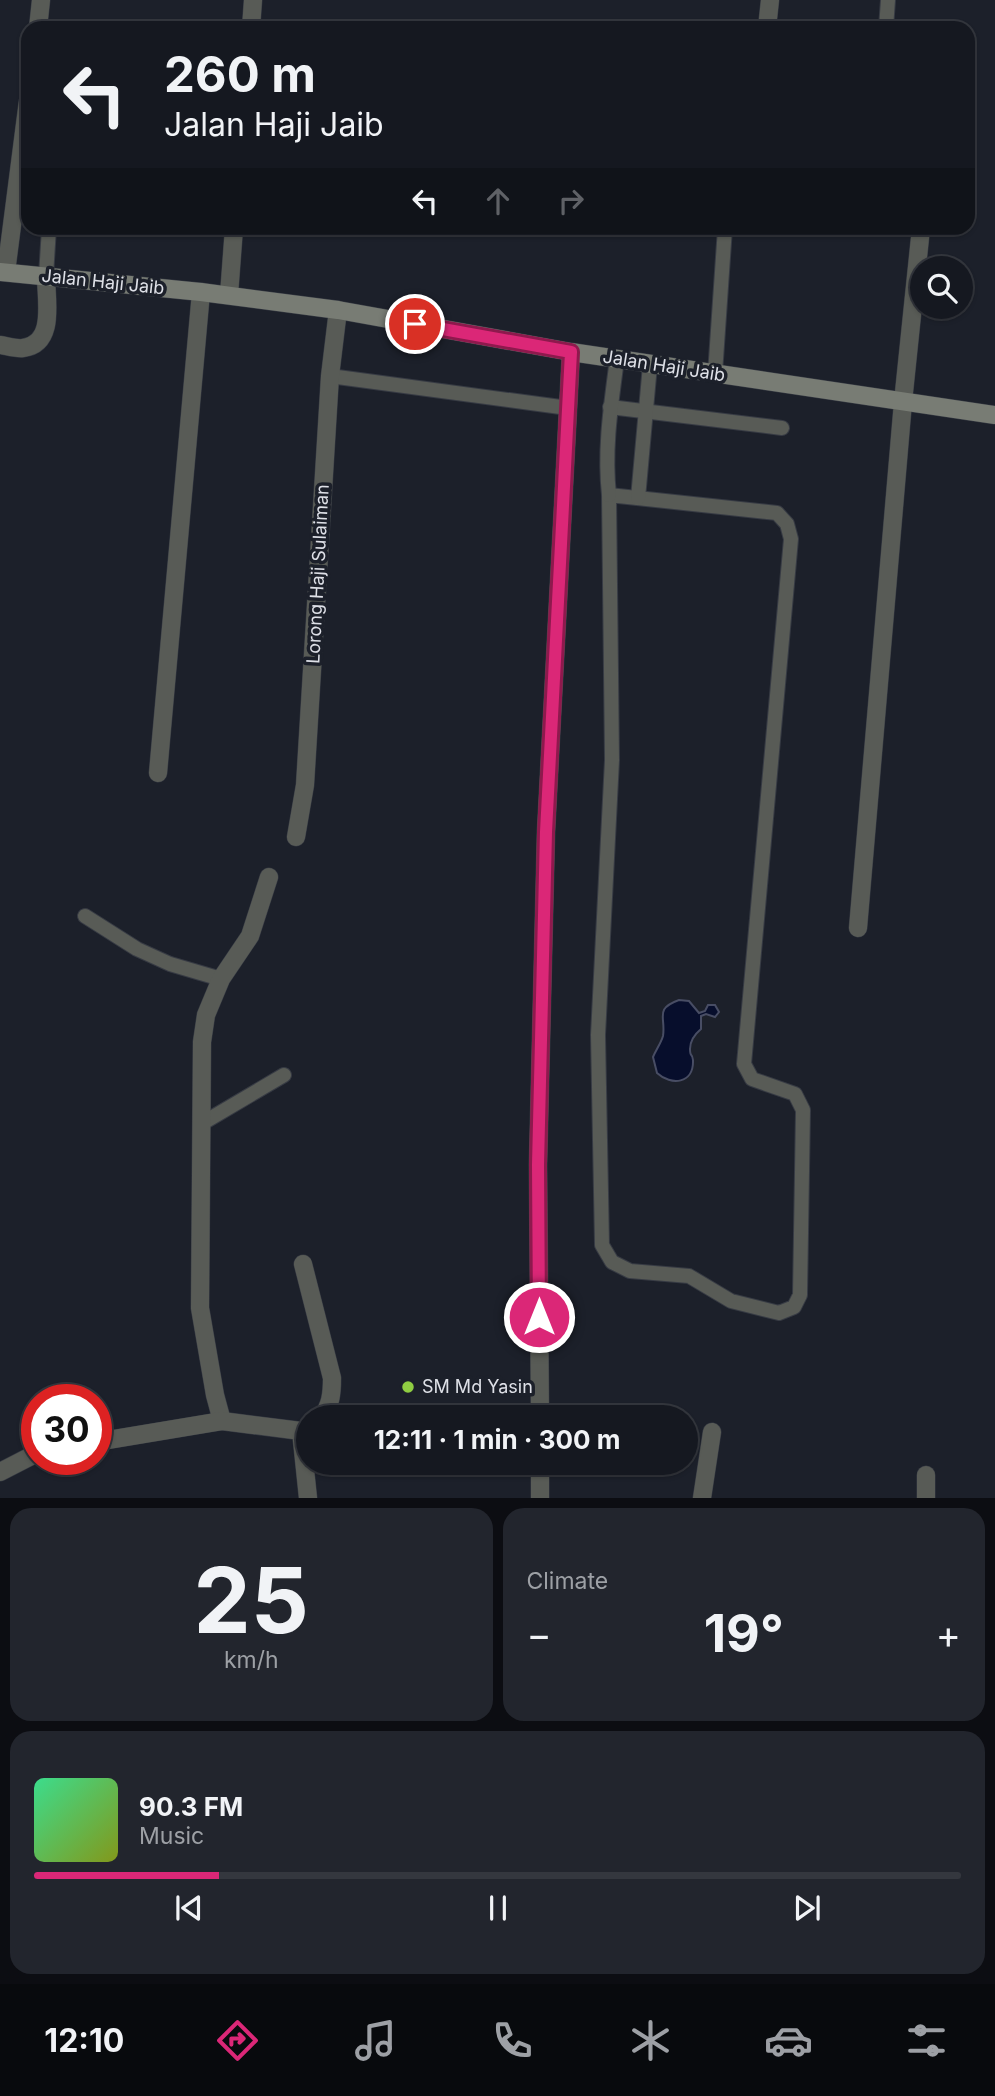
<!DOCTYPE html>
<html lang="en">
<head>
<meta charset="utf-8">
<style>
	body { margin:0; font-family:Inter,sans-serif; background:#22252d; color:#f1f3f6; height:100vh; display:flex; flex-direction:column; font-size:26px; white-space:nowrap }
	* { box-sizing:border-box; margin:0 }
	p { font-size:23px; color:#9da0a5 }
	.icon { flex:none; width:38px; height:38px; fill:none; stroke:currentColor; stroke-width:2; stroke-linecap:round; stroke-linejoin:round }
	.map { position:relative; height:1498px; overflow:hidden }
	.details { display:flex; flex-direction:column; gap:10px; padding:10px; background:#0c0d12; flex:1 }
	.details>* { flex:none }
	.banner { position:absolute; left:21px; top:21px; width:954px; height:214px; border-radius:21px; box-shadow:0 2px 5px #0004,0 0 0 2px #34373e; background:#151820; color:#f1f3f6; overflow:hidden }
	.fabs { position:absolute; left:910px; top:256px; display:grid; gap:14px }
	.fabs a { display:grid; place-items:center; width:63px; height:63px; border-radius:50%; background:#151820; box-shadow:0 2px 5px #0004,0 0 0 2px #34373e; font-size:35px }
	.speed { position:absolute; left:21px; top:1384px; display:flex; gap:14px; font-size:35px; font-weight:700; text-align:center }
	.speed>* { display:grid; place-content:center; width:91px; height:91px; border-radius:50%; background:#151820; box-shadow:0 2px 5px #0004,0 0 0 2px #34373e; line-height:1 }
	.speed .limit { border:10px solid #d22; background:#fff; color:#111 }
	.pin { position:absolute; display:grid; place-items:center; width:60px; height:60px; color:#fff; margin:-30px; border:4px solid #fff; border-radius:50%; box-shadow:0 2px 7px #0007 }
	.me { position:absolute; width:77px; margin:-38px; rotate:0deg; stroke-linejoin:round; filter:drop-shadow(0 0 5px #0008) }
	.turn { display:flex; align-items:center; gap:24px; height:147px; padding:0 28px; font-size:32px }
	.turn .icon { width:91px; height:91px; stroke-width:2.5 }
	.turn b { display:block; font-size:49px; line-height:60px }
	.lanes { display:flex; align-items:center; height:66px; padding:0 28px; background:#0003; justify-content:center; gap:35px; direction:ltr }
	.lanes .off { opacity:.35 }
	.big { font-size:52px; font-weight:700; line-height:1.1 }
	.details .tile { flex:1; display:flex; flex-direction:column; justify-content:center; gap:10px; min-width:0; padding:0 24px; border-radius:21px; background:#22252d }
	.details .dial { align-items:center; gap:0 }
	.dial b { font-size:91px; line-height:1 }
	.song { display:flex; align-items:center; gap:21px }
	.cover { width:84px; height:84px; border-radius:10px; background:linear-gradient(135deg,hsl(150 70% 55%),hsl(70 70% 35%)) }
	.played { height:7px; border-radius:4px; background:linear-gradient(90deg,#db2777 20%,#34373e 20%) }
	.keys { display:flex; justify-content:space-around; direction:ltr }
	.heat { display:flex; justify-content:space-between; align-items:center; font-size:38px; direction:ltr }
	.details .tiles { flex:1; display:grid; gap:10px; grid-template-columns:1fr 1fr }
	.tile:last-child { grid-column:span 2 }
	.trip { position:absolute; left:296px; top:1405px; width:402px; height:70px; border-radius:35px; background:#151820; box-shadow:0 2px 5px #0004,0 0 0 2px #34373e; font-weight:700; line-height:70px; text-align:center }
	.tabs { display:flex; height:112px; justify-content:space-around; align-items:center; background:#080a0d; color:#9da0a5 }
	.tabs .icon { width:49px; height:49px }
	.tabs .on { color:#db2777 }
	.tabs b { font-size:32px; color:#f1f3f6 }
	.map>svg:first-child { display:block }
	.water { fill:#070e2c; stroke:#484d64; stroke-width:2 }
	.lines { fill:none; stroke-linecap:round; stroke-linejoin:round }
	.lane-casing { stroke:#373b44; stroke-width:16 }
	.street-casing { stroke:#373b44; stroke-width:19 }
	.secondary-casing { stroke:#373b44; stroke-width:19 }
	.lane { stroke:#585b56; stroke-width:14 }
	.street { stroke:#585b56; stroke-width:18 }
	.secondary { stroke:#787c74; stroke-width:18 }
	.route-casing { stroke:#8e194d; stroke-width:18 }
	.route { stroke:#db2777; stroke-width:12 }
	.poi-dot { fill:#8fcd42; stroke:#1c202a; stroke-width:2.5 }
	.labels { text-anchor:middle; stroke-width:7; stroke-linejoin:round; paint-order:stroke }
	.street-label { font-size:18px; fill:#dee0e7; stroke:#1c202a }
	.poi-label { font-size:18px; fill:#dee0e7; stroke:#1c202a; text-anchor:start }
</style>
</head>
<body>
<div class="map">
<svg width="995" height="1498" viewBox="0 0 995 1498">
	<rect width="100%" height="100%" fill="#1c202a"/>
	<!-- water -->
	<path class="water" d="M679,1000L689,1001L699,1013L705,1011L708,1005H715L719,1012L715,1017L706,1014L701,1016V1029C695,1034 690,1041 690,1049C690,1058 692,1052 693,1060C694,1084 671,1086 657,1073L653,1057C656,1050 661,1043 663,1036C666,1017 654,1009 679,1000Z"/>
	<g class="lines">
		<defs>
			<g id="lane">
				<polyline points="886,28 888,0"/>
				<polyline points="46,276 49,228"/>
				<polyline points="715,374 725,228"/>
				<polyline points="330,376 568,408"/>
				<polyline points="610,407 782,428"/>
				<polygon points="609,495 777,513 787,524 791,539 744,1064 752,1079 795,1094 803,1110 800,1295 794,1307 779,1313 731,1301 689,1276 630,1271 612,1262 602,1245 598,1035 612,760"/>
				<path d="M609,495C604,449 611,405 617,359"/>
				<polyline points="638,498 650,365"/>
				<polyline points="85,916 137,949 170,964 221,979"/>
				<polyline points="201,1124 284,1075"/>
			</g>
			<g id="street">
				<polyline points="38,28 41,0"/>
				<polyline points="251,28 253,0"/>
				<polyline points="767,28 770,0"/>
				<polyline points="6,272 28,101"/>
				<polyline points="229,295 234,228"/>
				<path d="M0,345C7,346 16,349 23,348C56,344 46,300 46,276"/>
				<polyline points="158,773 201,292"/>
				<polyline points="296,837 305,785 330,376 338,310"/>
				<polyline points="858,928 903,402 921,228"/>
				<path d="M303,1264L332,1378C332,1393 331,1406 321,1418"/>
				<polyline points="540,1418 538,1165 546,832 571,352"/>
				<polyline points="222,1421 215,1395 200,1308 202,1042 206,1015 221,979 250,936 269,877"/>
				<polyline points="96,1442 222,1421 301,1431 308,1498"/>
				<polyline points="540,1463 540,1498"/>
				<polyline points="0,1472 37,1453"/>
				<polyline points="702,1498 712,1432"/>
				<polyline points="926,1498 926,1475"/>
			</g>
			<polyline id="secondary" points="0,272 201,292 338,310 571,352 995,415"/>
		</defs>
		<!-- lane casing -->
		<use href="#lane" class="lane-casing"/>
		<!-- street casing -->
		<use href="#street" class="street-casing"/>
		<!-- secondary casing -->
		<use href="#secondary" class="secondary-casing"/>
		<!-- lane -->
		<use href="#lane" class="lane"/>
		<!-- street -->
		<use href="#street" class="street"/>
		<!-- secondary -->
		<use href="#secondary" class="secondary"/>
	</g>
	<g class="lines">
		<defs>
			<polyline id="route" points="415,324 571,352 546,832 538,1165 539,1317"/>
		</defs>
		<!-- route casing -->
		<use href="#route" class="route-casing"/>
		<!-- route -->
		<use href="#route" class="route"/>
	</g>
	<!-- markers -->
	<circle class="poi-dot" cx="408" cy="1387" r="7"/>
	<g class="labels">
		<!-- street labels -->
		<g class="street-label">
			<text transform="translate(103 282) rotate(6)" y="6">Jalan Haji Jaib</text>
			<text transform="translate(664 366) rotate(9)" y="6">Jalan Haji Jaib</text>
			<text transform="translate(318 574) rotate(-87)" y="6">Lorong Haji Sulaiman</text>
		</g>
		<!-- poi labels -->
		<g class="poi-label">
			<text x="422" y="1393">SM Md Yasin</text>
		</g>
	</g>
</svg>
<div class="fabs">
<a><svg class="icon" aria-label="search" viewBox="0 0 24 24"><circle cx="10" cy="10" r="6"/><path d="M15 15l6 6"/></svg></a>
</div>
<div class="speed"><div class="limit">30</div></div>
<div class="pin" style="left:415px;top:324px;background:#d93025"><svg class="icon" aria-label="arrive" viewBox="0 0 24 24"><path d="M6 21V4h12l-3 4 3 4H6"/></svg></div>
<svg class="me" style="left:539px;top:1317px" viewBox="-20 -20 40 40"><circle r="17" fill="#db2777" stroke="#fff" stroke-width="3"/><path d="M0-11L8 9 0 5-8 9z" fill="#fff"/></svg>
<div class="trip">12:11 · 1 min · 300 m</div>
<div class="banner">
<div class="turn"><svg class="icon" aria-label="left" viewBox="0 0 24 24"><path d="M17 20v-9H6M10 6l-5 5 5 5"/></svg><div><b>260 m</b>Jalan Haji Jaib</div></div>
<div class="lanes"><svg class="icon" aria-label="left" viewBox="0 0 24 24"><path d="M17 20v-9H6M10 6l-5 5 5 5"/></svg><svg class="icon off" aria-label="ahead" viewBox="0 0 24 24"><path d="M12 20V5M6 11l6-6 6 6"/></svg><svg class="icon off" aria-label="right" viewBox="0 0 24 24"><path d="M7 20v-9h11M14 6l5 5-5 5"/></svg></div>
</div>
</div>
<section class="details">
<div class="tiles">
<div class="tile dial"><b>25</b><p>km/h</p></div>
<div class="tile"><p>Climate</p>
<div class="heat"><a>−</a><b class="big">19°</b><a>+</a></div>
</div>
<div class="tile">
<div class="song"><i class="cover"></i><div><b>90.3 FM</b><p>Music</p></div></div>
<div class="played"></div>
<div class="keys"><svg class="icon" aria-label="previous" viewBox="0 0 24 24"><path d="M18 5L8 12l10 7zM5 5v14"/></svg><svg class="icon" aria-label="pause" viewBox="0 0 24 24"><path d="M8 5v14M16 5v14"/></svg><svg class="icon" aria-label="next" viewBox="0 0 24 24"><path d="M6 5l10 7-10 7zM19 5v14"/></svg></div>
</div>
</div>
</section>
<nav class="tabs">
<b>12:10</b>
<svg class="icon on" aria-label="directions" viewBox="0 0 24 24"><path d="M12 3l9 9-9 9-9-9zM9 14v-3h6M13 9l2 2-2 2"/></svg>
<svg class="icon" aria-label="music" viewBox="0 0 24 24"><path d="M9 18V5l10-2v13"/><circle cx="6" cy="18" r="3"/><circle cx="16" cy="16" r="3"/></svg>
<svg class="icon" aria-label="phone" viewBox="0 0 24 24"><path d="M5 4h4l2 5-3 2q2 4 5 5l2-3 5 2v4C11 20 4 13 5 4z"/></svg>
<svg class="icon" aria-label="climate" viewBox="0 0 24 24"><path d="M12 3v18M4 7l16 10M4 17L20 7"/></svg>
<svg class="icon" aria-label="car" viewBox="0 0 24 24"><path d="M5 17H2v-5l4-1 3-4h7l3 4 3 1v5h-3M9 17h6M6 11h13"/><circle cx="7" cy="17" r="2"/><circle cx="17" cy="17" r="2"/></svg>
<svg class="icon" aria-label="filters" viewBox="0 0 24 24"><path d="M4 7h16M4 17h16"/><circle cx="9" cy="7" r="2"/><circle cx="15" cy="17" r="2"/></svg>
</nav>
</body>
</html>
